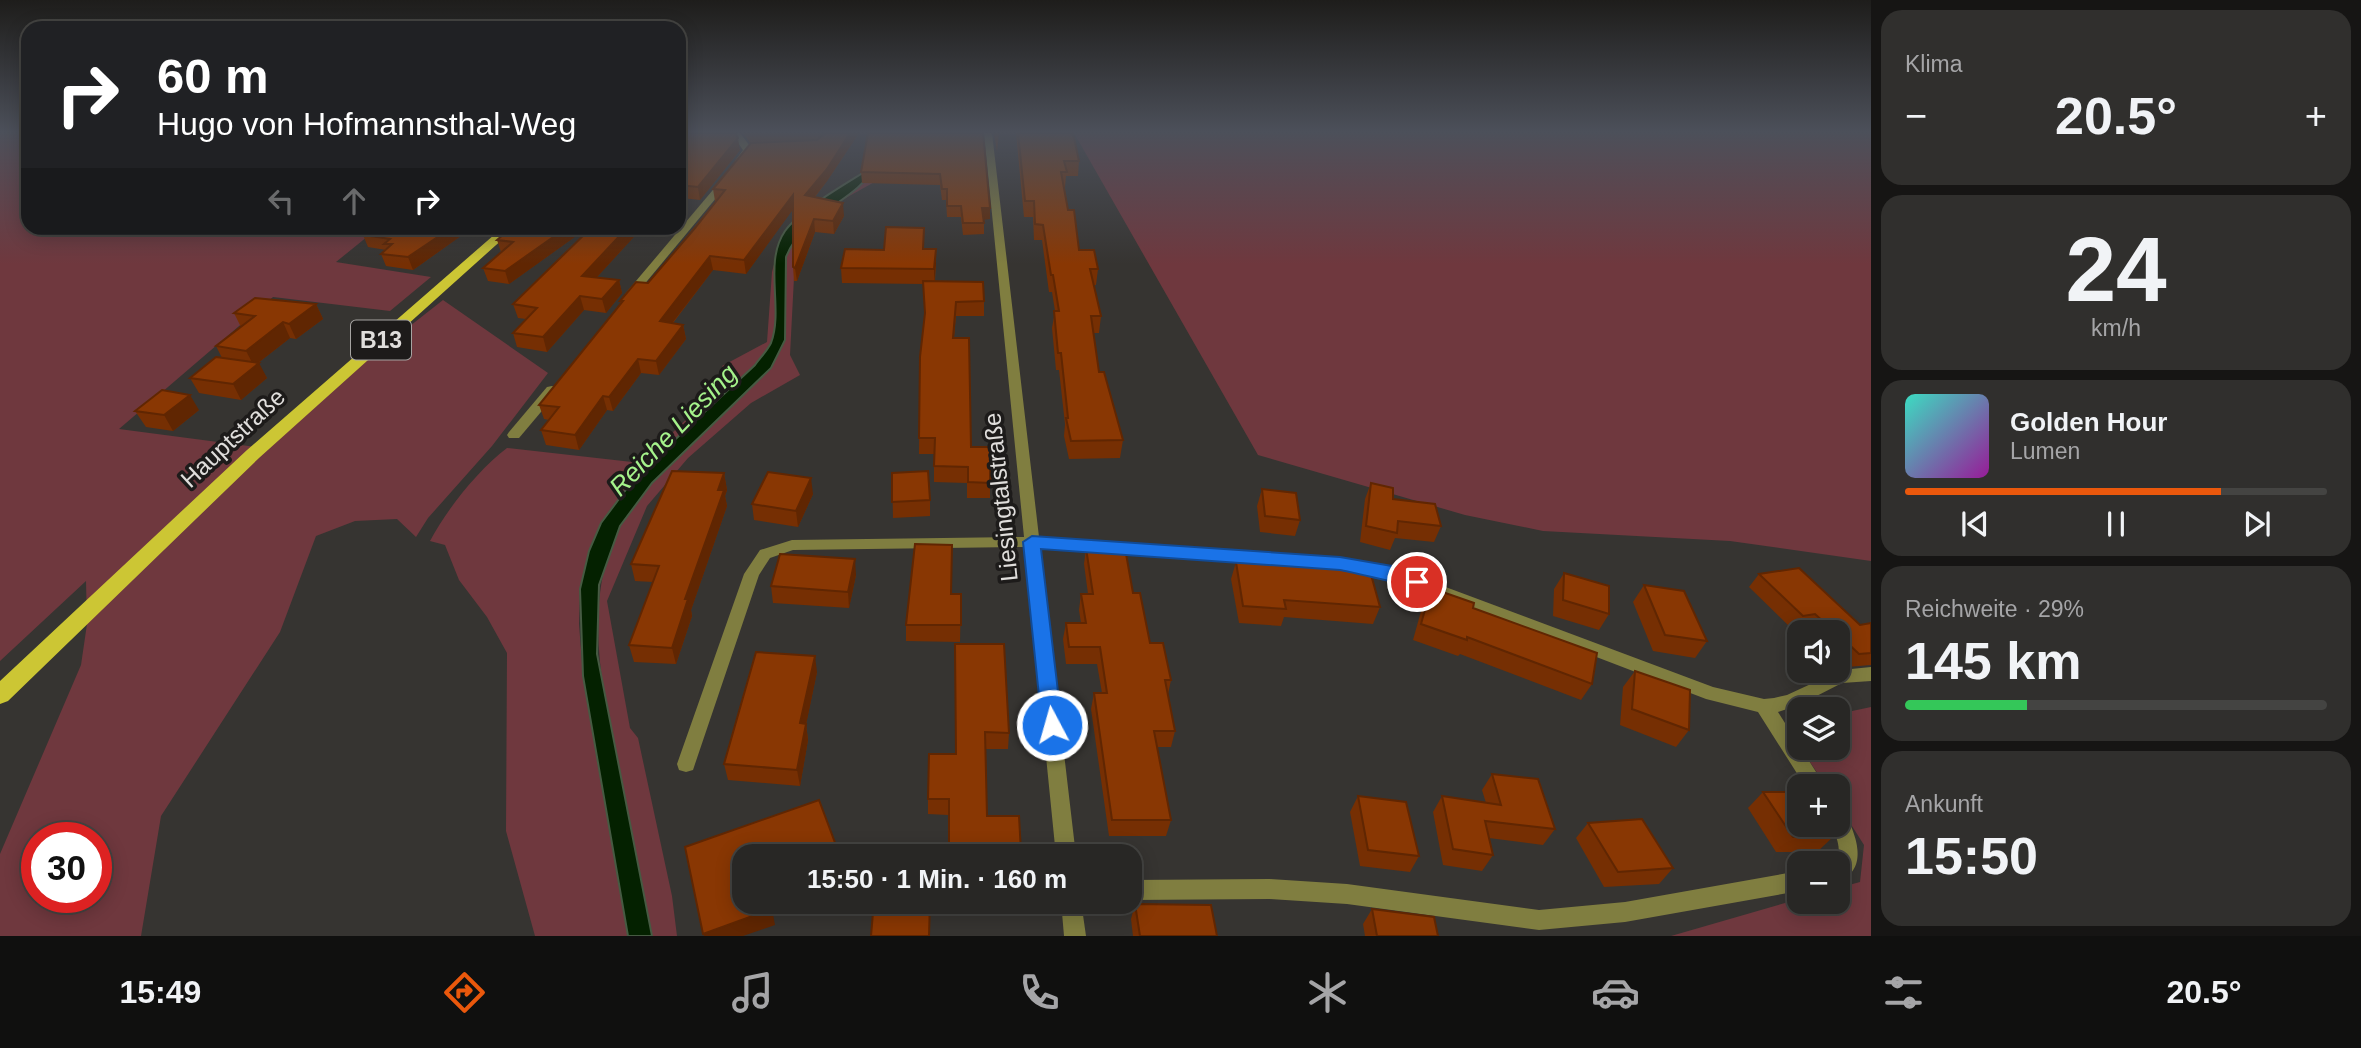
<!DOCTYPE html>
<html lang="de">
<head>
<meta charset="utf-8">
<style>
	body { margin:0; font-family:Arial,sans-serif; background:#302f2d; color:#f1f3f6; height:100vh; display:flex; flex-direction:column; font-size:26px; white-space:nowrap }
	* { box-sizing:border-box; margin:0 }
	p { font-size:23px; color:#a5a5a7 }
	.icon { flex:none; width:38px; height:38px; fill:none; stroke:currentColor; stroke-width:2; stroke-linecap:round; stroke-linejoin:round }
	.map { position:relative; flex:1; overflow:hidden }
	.details { display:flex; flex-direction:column; gap:10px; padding:10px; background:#161514; width:490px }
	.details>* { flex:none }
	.guide { position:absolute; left:21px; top:21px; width:665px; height:214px; border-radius:21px; box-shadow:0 4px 18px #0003,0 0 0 2px #444442; background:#202124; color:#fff; overflow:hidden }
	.buttons { position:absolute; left:1787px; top:620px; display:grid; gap:14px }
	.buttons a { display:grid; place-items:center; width:63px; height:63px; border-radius:14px; background:#282725; box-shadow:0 4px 18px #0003,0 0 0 2px #444442; font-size:35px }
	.speed { position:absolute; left:21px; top:822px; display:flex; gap:14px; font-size:35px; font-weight:700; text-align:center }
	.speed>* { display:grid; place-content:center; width:91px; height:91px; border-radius:50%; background:#282725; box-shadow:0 4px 18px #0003,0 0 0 2px #444442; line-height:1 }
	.speed .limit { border:10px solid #d22; background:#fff; color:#111 }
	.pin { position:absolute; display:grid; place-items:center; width:60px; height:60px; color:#fff; margin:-30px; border:4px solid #fff; border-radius:50%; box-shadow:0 2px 7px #0007 }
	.me { position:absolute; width:77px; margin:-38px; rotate:354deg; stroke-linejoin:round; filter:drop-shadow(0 0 5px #0008) }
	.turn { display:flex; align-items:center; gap:24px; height:147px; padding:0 21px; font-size:32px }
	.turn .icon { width:91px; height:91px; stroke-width:2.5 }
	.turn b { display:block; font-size:49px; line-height:60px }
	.lanes { display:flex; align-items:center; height:66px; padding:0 21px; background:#0003; justify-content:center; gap:35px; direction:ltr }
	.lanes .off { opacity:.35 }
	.big { font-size:52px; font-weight:700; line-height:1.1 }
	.details .widget { flex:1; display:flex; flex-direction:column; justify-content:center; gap:10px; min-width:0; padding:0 24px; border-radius:21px; background:#302f2d }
	.details .dial { align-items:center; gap:0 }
	.dial b { font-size:91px; line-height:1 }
	.song { display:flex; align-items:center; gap:21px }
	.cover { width:84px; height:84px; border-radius:10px; background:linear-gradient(135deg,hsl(170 70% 55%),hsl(300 70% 35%)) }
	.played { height:7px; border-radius:4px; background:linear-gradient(90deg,#ea580c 75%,#444442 75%) }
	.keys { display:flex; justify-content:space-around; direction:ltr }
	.heat { display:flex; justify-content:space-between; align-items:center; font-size:38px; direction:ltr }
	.charge { height:10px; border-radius:5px; background:linear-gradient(90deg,#34c759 29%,#444442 0) }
	.trip { position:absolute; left:732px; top:844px; width:410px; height:70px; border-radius:21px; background:#282725; box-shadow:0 4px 18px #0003,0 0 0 2px #444442; font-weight:700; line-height:70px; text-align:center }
	.tab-bar { display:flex; height:112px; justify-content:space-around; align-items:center; background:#10100f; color:#a5a5a7 }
	.tab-bar .icon { width:49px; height:49px }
	.tab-bar .current { color:#ea580c }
	.tab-bar b { font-size:32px; color:#f1f3f6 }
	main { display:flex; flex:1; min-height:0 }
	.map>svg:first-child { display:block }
	.green { fill:#6f383e; fill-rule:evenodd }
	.water { fill:#042100; stroke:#465a42; stroke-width:2 }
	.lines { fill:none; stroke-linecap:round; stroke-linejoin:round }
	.minor { fill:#807e40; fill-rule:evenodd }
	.primary { fill:#ccc634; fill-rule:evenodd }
	.wall { fill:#762f03 }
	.shaded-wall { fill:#602602 }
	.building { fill:#893703; stroke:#602602; stroke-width:2 }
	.route { fill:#1a73e8; stroke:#114b97; stroke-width:2 }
	.labels { text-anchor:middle; stroke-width:7; stroke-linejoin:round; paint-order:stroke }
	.shield { fill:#1d1b1a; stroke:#a6a4a2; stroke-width:2 }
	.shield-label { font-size:23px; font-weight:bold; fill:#e0dedc }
	.street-label { font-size:24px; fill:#e0dedc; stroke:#1d1b1a }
	.water-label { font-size:26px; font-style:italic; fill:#a5f28b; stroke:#1d1b1a }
</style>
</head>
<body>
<main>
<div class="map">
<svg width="1871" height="936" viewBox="0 0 1871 936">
	<rect width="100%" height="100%" fill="#363431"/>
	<!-- green -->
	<g class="green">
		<path d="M0,133H28V228H378L336,262L431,277L390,311L273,297L119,429L256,447L443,300L548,373L492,446L428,518L416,537L397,519L355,521L316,536L280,632L161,816L141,936H0V854L81,665L87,624L86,581L0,661ZM37,838H96V898H37Z"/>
		<polygon points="1074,133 1871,133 1871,561 1730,541 1543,531 1465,515 1258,455"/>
		<path d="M889,174L842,200L814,222L795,258L790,355L800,375L751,403L688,458L647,506L607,601L630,728L638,738L672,896L677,936H652C641,882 630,828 620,774C605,702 587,630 607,558L580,589L579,624L583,676L628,936H535L506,831L507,653L487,617L459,580L445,545L430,541C447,509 478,470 507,448L641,463L729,378L722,366L767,342L772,272L778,249L775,323L786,257L798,233L811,220L868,180Z"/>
		<polygon points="1871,707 1871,936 1671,936 1799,899 1838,901 1838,888 1860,882 1864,845 1838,804 1838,786 1826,786 1800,747 1838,747 1838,714"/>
	</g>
	<!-- water -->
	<path class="water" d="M877,164C855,204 805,210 786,257L785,340L771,368L652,483L620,526L599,585L597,654L652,936H628L583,676L580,589L589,551L601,523L637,475L755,365C760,358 767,351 771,343C784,308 763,263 785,231C801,208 853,180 877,164Z"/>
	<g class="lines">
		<!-- minor -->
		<g class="minor">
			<polygon points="731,133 740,133 753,150 743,163 735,161 743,150"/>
			<polygon points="984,133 992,133 1039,537 1340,558 1392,567 1713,687 1764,699 1774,698 1787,695 1841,670 1871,667 1871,681 1842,683 1799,705 1778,712 1825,786 1805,786 1758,712 1706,699 1390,578 1340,570 1040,548 1076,856 1056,856 1025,547 793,550 770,558 759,575 695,764 693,770 686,772 679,770 677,764 744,574 760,550 792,540 1024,537"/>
			<polygon points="723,178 731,180 633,298 625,298 625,294"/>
			<polygon points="552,386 557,387 558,390 557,393 519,438 509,438 507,435 509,432 547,387"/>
			<path d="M1838,810L1845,813C1856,835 1870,869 1838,882V863H1834C1844,852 1836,836 1831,824H1838Z"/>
			<polygon points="1799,871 1799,891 1625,922 1539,930 1347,904 1270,899 1129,900 1129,880 1270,879 1347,884 1539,910 1625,902"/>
			<polygon points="1061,901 1081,901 1086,936 1064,936"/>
		</g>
		<!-- primary -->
		<polygon class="primary" points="502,228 515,228 259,458 8,701 0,704 0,681 247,450"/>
	</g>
	<!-- wall -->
	<g class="wall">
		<polygon points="679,133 740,150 700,200 681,198 679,200"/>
		<polygon points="743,133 859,133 827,181 815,197 844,216 834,234 815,232 797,281 794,281 793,267 793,209 746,274 713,270 673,323 683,325 686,339 659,375 641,373 613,411 607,410 579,450 546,445 541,430 549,420 544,419 539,405 621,305 620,301 648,283 716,201 715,201 713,189 751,144"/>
		<polygon points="983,133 990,208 990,219 984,219 984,234 963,235 961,217 947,217 946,200 942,200 940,185 862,183 861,172"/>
		<polygon points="994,133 999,133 997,151"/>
		<polygon points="1016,133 1073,133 1079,161 1078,176 1066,176 1065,187 1064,187 1068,210 1079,250 1098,269 1096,285 1094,285 1101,316 1099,333 1093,333 1099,372 1123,440 1120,458 1069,459 1064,436 1065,424 1059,370 1056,370 1052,328 1055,311 1052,292 1049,292 1042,240 1034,240 1033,217 1024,217"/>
		<polygon points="472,228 413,270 386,266 381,254 386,250 368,247 363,235"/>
		<polygon points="511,228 642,228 597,277 619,280 622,293 606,313 584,310 547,352 517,347 513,333 526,319 518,318 513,304 585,234 583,231 509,284 488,281 483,268 501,252 497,240"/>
		<polygon points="924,249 936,263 935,281 984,301 984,316 956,316 954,338 971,447 1003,465 1002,481 990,480 990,498 967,498 967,483 934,482 934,454 919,454 920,357 925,317 923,284 842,283 841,268 884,250"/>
		<polygon points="316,304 323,319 296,339 290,338 258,363 267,378 241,400 199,393 190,378 222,358 216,346 241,327 234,313"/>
		<polygon points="199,410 173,431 146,427 135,411"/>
		<polygon points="724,473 727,490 725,496 727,506 691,610 692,616 676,664 634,662 629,645 653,582 635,581 631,564"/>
		<polygon points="892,473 930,500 930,516 893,518"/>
		<polygon points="1371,483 1393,499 1441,526 1434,542 1395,538 1390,550 1360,542 1365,499"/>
		<polygon points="1262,489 1300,520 1295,536 1260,532 1257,506"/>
		<polygon points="813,494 798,527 754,520 752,504"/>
		<polygon points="1086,548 1133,593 1150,643 1171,680 1168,694 1175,731 1171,747 1157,747 1171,820 1166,836 1109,836 1091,709 1094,693 1102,693 1097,664 1066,664 1063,639 1066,623 1081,623 1079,610 1081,594 1088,594 1084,564"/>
		<polygon points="1236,562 1380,607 1373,624 1284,617 1281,626 1239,623 1231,579"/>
		<polygon points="1564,573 1609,614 1599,630 1553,616 1554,589"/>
		<polygon points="1759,574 1860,625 1871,623 1871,665 1847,667 1838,658 1838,632 1809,632 1804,627 1792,629 1749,587"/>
		<polygon points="856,575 849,608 773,603 771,586"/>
		<polygon points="1644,585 1707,641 1695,658 1653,651 1633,602"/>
		<polygon points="1431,588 1473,608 1592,684 1581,700 1460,654 1458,656 1413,640 1423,604"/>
		<polygon points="951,594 961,594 960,642 906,641 906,625"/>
		<polygon points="955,661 1009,733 1008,749 985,749 987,816 1021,852 1021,856 949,856 948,815 928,814 928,799 956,754"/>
		<polygon points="1635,671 1689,730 1676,747 1620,725 1623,687"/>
		<polygon points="817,672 806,724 808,740 800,786 728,780 724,764"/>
		<polygon points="1492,774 1555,829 1543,845 1489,838 1493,855 1482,871 1443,865 1433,812 1442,796 1486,803 1482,790"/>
		<polygon points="1763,792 1833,837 1817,852 1776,852 1748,808"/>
		<polygon points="1358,796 1419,856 1410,872 1360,866 1350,812"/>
		<polygon points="1588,823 1673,868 1659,884 1604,887 1576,838"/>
		<polygon points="1135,904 1217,936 1133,936 1131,919"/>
		<polygon points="1372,909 1438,936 1365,936 1363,924"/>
	</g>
	<!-- shaded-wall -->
	<g class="shaded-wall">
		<polygon points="850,133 859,133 827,181 806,208 805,195"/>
		<polygon points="738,138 740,150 700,200 698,187"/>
		<polygon points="679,185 681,198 679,200"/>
		<polygon points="793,195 794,208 746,274 744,260"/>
		<polygon points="843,203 844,216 834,234 833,221"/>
		<polygon points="982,208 990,208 990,219 982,220"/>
		<polygon points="814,219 815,232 797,281 795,268"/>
		<polygon points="451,228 472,228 413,270 408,257"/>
		<polygon points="566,228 582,228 583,231 509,284 505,271"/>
		<polygon points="627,228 642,228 586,289 582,276"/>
		<polygon points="936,249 936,263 934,284 934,269"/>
		<polygon points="710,256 713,270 663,335 660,321"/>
		<polygon points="619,280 622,293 606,313 602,299"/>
		<polygon points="580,296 584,310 547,352 543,337"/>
		<polygon points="316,304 323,319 296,339 289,324"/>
		<polygon points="283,322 290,338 254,366 246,351"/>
		<polygon points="683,325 686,339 659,375 656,361"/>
		<polygon points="638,359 641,373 613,411 609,397"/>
		<polygon points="259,363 267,378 241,400 233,384"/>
		<polygon points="190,395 199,410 173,431 164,415"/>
		<polygon points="603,396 607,410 579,450 575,435"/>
		<polygon points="724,473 727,490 725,496 727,506 691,610 692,616 676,664 672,648 685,599"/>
		<polygon points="811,478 813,494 798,527 796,511"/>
		<polygon points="855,559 856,575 849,608 848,592"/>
		<polygon points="815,656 817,672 803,739 800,723"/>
		<polygon points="806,724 808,740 800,786 797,770"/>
		<polygon points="837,848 837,856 816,856"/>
		<polygon points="772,909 775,925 743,936 704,936 703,934"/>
	</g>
	<!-- building -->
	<g class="building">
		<polygon points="679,133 735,133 738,138 698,187 679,185"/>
		<polygon points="825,133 850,133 827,169 805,195 843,203 833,221 814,219 795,268 793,267 793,195 744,260 710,256 660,321 683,325 656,361 638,359 609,397 603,396 575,435 541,430 559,407 539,405 623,301 620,301 636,282 648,283 695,228 725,190 713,189 751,143 817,140"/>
		<polygon points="868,133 983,133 990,208 982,208 984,223 963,223 961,206 947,206 947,189 942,189 940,174 861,172"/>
		<polygon points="1018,133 1073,133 1079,161 1064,161 1067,172 1061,172 1068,210 1074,210 1079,250 1094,250 1098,269 1090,269 1101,316 1091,316 1099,372 1104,372 1123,440 1071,441 1066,418 1068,418 1061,353 1058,353 1054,311 1059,311 1053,275 1051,275 1043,225 1035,224 1034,201 1025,201"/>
		<polygon points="886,227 924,228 923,249 936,249 934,269 841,268 845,249 884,250"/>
		<polygon points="373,228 451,228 408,257 381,254 392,244 384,244 390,239 363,235"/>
		<polygon points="511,228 566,228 505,271 483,268 513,242 497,240"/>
		<polygon points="588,228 627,228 582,276 619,280 602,299 580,296 543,337 513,333 537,308 513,304 590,229"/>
		<polygon points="923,281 983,282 984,301 956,302 953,338 969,338 971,447 1003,447 1003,465 990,465 990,483 968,482 968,467 934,466 935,438 919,438 920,357 925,313"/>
		<polygon points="255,298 316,304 289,324 283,322 246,351 216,346 255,316 234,313"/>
		<polygon points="216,357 259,363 233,384 190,378"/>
		<polygon points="162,390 190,395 164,415 135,411"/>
		<polygon points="672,471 724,473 718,490 724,490 685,599 688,599 672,648 629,645 659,566 631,564"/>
		<polygon points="928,471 930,500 892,502 892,473"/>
		<polygon points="768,472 811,478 796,511 752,504"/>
		<polygon points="1371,483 1393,488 1393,499 1435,504 1441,526 1398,521 1397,533 1366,526"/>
		<polygon points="1262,489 1296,493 1300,520 1265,516"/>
		<polygon points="915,544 952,545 951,594 961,594 961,625 906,625"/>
		<polygon points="1086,548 1125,548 1133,593 1140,593 1150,643 1163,643 1171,680 1165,680 1175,731 1154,731 1171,820 1112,820 1094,693 1107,693 1100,647 1069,647 1066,623 1086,623 1081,594 1093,594"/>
		<polygon points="780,554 855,559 848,592 771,586"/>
		<polygon points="1236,562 1370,571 1380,607 1284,600 1286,609 1243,606"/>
		<polygon points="1799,568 1860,625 1871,623 1871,653 1859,654 1838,634 1838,632 1835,632 1815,614 1803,616 1759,574"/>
		<polygon points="1564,573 1609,586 1609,614 1563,600"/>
		<polygon points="1644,585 1684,591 1707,641 1665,635"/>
		<polygon points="1431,588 1474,603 1473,608 1597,653 1592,684 1467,637 1467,640 1421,624"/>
		<polygon points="955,644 1004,644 1009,733 985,732 987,816 1019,816 1021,852 949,851 949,799 928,799 929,754 956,754"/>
		<polygon points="756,652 815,656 800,723 806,724 797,770 724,764"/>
		<polygon points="1635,671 1690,690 1689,730 1632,709"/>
		<polygon points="1492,774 1538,779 1555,829 1485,821 1493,855 1453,849 1442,796 1501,805"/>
		<polygon points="1763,792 1799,792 1799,824 1825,824 1833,837 1793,837"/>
		<polygon points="1358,796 1406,802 1419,856 1368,850"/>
		<polygon points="819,800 837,848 816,856 744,856 744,901 769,901 772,909 703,934 685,847"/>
		<polygon points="1642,819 1673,868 1618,872 1588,823"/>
		<polygon points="874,901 930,901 929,936 871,936"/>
		<polygon points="1135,904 1211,905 1217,936 1140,936"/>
		<polygon points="1372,909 1434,917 1438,936 1377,936"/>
	</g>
	<!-- sky -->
	<linearGradient id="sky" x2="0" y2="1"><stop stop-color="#1e1d1b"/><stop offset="0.5" stop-color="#4c505a"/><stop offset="1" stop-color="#4c505a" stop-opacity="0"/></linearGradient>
	<rect width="1871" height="264" fill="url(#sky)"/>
	<!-- route -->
	<path class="route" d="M1032,536L1340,557L1392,566L1423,578L1426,582L1423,587C1418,589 1353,572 1340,570L1041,549L1062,725L1059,731L1052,733L1045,731L1042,725L1023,542Z"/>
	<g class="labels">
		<!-- shield labels -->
		<rect class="shield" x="351" y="320.5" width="60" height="39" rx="5"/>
		<g class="shield-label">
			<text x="381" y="348">B13</text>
		</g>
		<!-- street labels -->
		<g class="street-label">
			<text transform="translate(233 438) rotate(-43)" y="8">Hauptstraße</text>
			<text transform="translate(1001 497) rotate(-96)" y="8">Liesingtalstraße</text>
		</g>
		<!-- water labels -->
		<g class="water-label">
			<text transform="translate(673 430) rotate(-46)" y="9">Reiche Liesing</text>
		</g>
	</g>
</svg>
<div class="buttons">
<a><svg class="icon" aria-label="sound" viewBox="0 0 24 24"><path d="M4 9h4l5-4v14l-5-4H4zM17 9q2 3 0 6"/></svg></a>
<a><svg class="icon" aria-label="layers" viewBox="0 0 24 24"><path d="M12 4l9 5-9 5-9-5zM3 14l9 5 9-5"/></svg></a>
<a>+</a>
<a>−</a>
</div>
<div class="speed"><div class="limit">30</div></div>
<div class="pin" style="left:1417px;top:582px;background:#d93025"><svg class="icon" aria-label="arrive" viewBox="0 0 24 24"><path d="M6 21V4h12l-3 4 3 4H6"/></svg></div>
<svg class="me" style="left:1052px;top:725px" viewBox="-20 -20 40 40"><circle r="17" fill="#1a73e8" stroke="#fff" stroke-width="3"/><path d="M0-11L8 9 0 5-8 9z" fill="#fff"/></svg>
<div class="trip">15:50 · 1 Min. · 160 m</div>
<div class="guide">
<div class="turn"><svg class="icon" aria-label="right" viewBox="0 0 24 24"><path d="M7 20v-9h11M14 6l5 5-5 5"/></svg><div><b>60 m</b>Hugo von Hofmannsthal-Weg</div></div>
<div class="lanes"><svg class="icon off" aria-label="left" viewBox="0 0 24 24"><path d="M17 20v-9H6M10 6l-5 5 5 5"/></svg><svg class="icon off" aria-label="ahead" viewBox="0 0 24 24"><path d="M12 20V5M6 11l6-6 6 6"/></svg><svg class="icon" aria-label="right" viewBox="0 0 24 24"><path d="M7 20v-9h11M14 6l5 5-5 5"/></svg></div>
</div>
</div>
<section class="details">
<div class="widget"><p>Klima</p>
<div class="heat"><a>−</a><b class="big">20.5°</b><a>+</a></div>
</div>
<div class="widget dial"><b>24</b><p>km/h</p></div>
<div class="widget">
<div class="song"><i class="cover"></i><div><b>Golden Hour</b><p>Lumen</p></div></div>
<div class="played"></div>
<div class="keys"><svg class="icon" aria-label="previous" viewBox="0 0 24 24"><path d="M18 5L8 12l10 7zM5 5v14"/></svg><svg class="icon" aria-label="pause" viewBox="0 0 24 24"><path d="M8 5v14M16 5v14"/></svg><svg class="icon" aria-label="next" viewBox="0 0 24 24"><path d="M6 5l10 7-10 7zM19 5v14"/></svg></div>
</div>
<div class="widget"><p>Reichweite · 29%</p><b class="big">145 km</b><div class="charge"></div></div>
<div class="widget"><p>Ankunft</p><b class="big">15:50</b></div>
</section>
</main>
<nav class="tab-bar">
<b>15:49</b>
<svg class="icon current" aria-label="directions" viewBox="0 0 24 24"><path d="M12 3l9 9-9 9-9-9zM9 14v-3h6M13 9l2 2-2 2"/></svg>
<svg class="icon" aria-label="music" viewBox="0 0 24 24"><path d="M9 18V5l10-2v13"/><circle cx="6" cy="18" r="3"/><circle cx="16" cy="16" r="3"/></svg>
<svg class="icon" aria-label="phone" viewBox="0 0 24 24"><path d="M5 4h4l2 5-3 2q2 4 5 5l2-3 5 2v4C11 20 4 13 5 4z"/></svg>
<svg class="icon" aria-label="climate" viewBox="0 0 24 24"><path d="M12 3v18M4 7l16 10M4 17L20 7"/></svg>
<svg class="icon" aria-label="car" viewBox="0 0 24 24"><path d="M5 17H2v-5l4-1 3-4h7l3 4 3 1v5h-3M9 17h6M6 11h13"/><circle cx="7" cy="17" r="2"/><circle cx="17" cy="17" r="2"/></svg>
<svg class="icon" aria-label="filters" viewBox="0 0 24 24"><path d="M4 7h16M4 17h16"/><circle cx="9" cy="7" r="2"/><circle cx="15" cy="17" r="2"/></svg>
<b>20.5°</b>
</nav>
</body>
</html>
